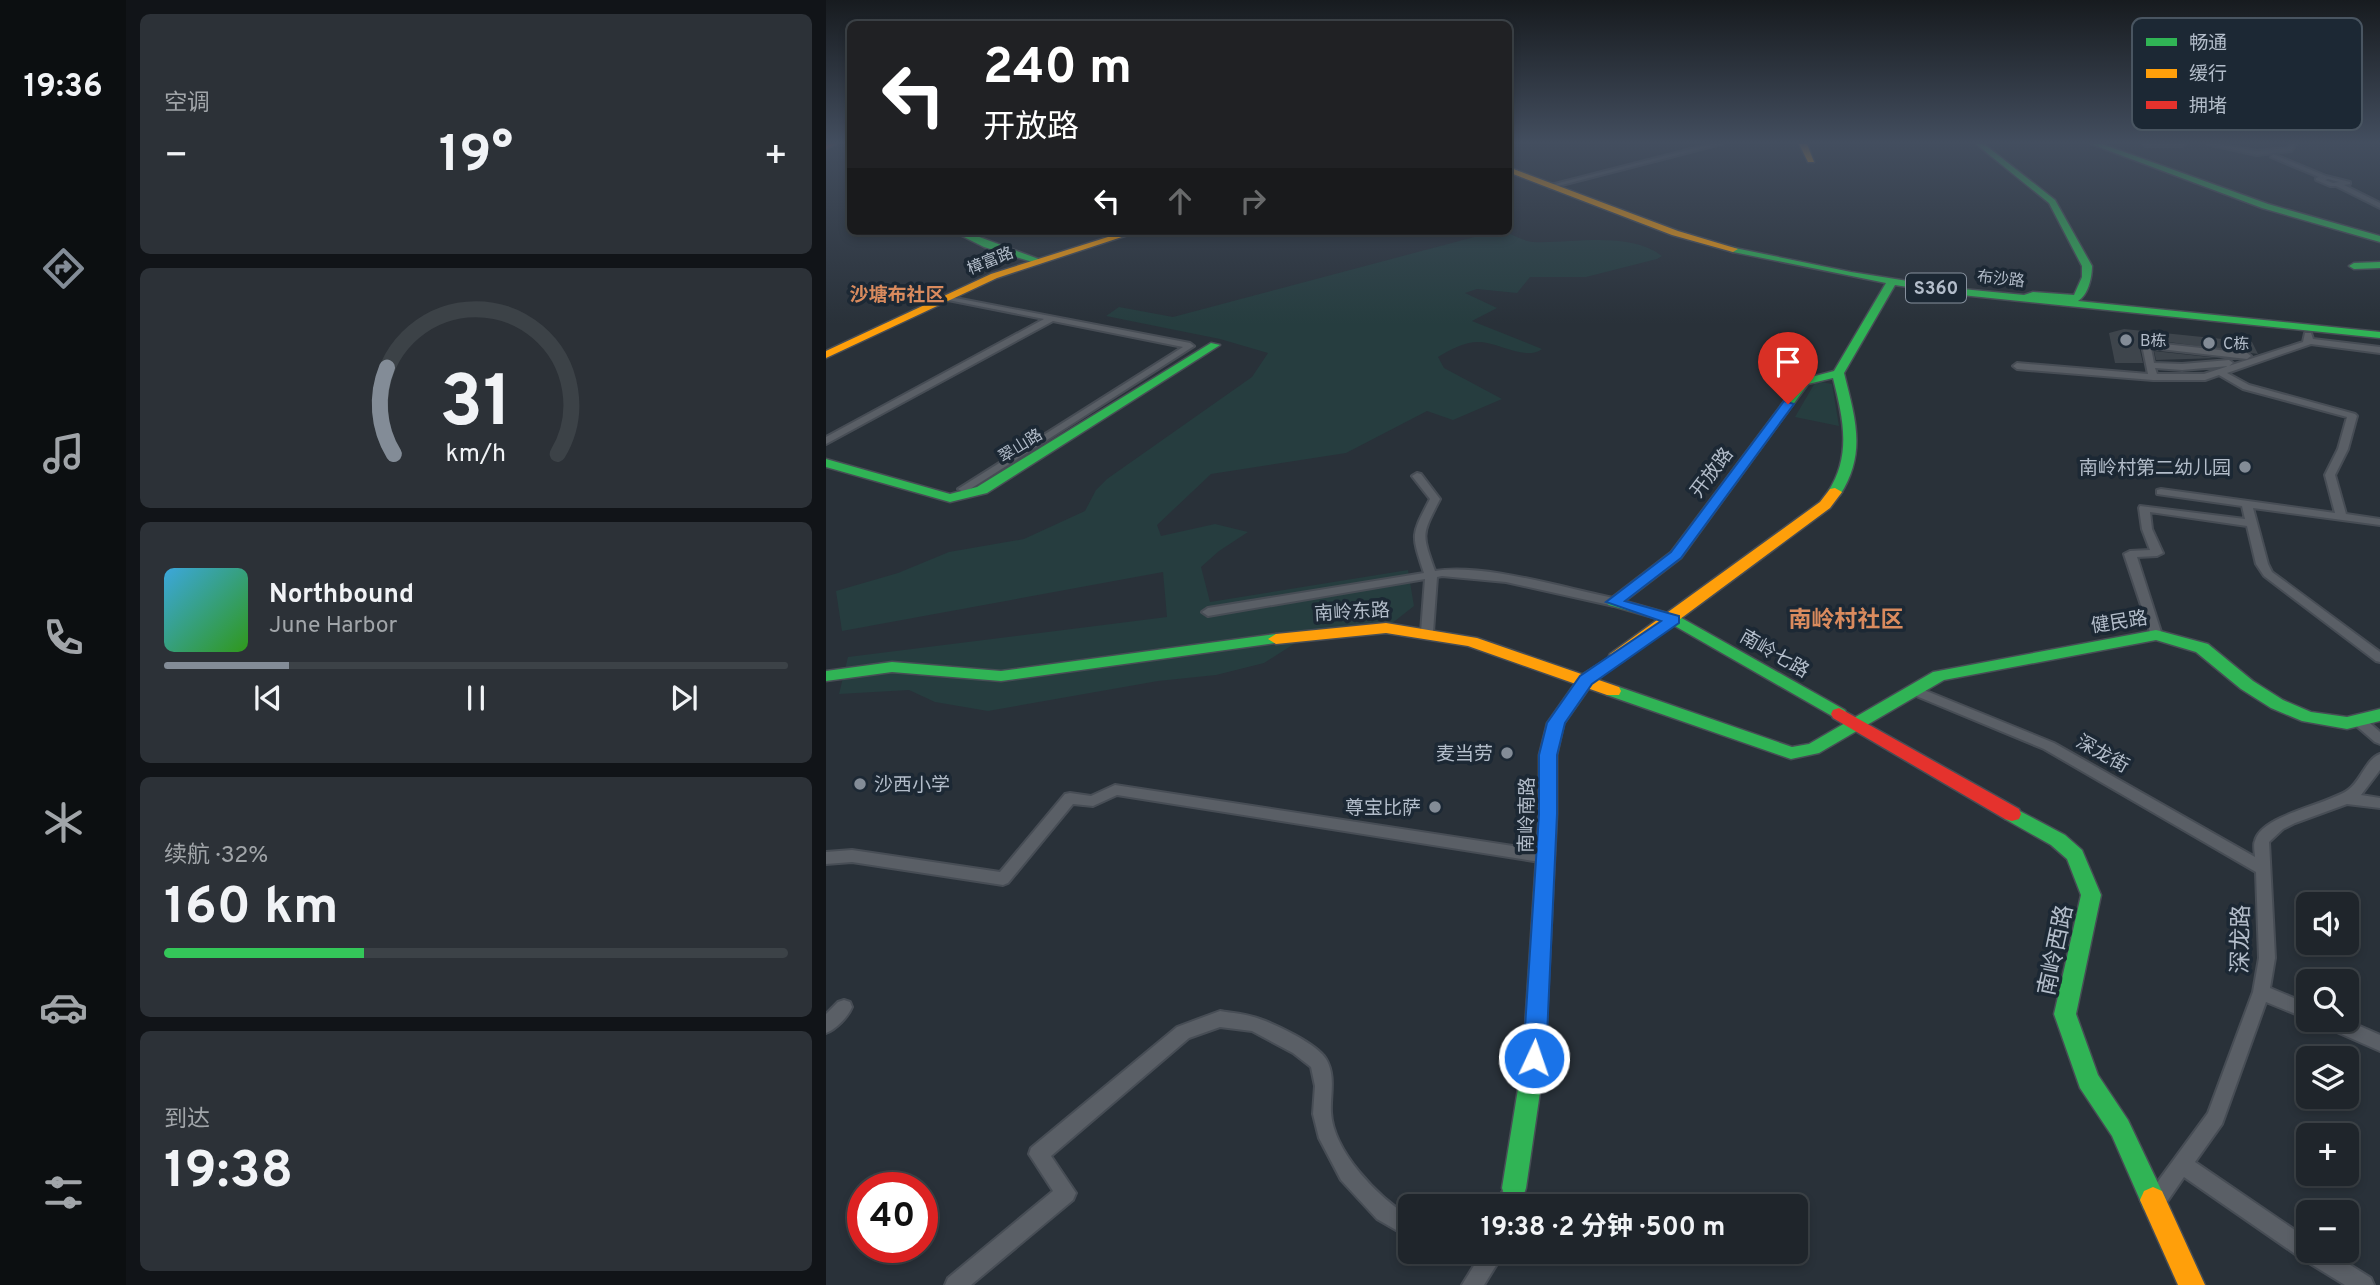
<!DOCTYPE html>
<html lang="zh">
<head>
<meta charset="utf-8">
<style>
	body { margin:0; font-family:Overpass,"Noto Sans SC",sans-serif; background:#2c3137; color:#f1f3f6; height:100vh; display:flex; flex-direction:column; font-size:26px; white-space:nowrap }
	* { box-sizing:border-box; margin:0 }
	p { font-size:23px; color:#a1a5a9 }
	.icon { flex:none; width:38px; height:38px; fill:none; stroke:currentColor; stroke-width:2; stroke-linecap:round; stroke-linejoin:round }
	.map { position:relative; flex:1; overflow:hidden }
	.details { display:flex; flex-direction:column; gap:14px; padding:14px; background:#111418; width:700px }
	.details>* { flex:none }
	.hud { position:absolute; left:21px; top:21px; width:665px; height:214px; border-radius:10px; box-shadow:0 4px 10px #0003,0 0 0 2px #3c4247; background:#202124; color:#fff; overflow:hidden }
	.controls { position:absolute; left:1470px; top:892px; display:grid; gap:14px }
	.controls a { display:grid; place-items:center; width:63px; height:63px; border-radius:10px; background:#1f252b; box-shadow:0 4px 10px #0003,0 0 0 2px #3c4247; font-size:35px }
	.speed { position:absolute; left:21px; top:1172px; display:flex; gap:14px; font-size:35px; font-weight:700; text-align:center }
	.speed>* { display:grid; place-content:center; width:91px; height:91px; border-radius:50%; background:#1f252b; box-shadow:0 4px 10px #0003,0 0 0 2px #3c4247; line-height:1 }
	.speed .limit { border:10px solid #d22; background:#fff; color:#111 }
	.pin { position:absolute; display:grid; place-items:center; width:60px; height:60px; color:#fff; margin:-72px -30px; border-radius:50% 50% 50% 0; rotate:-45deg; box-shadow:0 0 7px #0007 }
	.pin .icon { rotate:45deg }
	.me { position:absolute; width:77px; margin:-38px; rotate:3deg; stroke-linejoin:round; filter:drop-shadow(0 0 5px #0008) }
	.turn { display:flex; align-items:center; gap:24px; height:147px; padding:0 21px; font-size:32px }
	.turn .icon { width:91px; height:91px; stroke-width:2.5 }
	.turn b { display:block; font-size:49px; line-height:60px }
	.lanes { display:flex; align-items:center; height:66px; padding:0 21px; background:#0003; justify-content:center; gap:35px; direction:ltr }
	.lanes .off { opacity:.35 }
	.big { font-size:52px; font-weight:700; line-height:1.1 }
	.details .tile { flex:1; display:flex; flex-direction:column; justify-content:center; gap:10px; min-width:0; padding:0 24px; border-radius:10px; background:#2c3137 }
	.details .dial { align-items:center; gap:0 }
	.dial svg { height:182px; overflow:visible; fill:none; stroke:#3c4247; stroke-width:7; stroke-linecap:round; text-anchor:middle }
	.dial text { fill:#f1f3f6; stroke:none }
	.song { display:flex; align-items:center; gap:21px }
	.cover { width:84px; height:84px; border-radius:10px; background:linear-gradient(135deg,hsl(200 70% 55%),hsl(110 70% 35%)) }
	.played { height:7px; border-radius:4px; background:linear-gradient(90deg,#838c97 20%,#3c4247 20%) }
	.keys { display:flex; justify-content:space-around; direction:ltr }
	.heat { display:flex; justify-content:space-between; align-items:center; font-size:38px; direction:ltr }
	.charge { height:10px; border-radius:5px; background:linear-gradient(90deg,#34c759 32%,#3c4247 0) }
	.trip { position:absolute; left:572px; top:1194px; width:410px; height:70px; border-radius:10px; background:#1f252b; box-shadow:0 4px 10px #0003,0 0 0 2px #3c4247; font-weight:700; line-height:70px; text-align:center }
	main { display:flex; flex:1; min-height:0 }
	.menu { display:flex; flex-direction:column; width:126px; justify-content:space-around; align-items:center; background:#0c0f11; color:#a1a5a9 }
	.menu .icon { width:49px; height:49px }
	.menu .current { color:#838c97 }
	.menu b { font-size:32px; color:#f1f3f6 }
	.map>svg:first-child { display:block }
	.green { fill:#263d3f }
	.building { fill:#3e454c }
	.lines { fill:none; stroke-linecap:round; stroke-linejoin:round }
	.street-casing { stroke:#474d55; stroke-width:4 }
	.fast-casing { stroke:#474d55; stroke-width:3 }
	.slow-casing { stroke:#474d55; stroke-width:3 }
	.jam-casing { stroke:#474d55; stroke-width:3 }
	.street { fill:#5a5f66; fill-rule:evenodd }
	.fast { fill:#30b455; fill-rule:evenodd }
	.slow { fill:#ff9f0a; fill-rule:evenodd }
	.jam { fill:#e5322d; fill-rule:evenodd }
	.route { fill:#1a73e8; stroke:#114b97; stroke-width:2 }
	.poi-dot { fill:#838c97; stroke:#1c2834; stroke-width:2.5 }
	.labels { text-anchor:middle; stroke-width:7; stroke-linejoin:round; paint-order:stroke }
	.far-street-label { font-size:16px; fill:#b3bdca; stroke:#1c2834 }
	.far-poi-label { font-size:16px; fill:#b3bdca; stroke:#1c2834; text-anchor:start }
	.shield { fill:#1c2834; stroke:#86909d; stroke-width:2 }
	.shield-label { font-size:18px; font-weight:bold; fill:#b3bdca }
	.far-quarter-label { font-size:19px; font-weight:bold; fill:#da8b5e; stroke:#1c2834 }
	.poi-label { font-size:19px; fill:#b3bdca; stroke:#1c2834; text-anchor:end }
	.street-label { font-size:19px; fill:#b3bdca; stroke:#1c2834 }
	.quarter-label { font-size:23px; font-weight:bold; fill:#da8b5e; stroke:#1c2834 }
	.near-street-label { font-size:23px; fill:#b3bdca; stroke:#1c2834 }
	.key { fill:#1c2834; stroke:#495561; stroke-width:2 }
	.key-label { font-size:19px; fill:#b3bdca }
</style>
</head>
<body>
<main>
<nav class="menu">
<b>19:36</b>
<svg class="icon current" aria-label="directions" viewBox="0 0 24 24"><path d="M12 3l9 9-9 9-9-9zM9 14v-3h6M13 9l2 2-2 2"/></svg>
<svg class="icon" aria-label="music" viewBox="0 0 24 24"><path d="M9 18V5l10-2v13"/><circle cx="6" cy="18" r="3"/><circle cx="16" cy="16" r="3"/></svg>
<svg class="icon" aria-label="phone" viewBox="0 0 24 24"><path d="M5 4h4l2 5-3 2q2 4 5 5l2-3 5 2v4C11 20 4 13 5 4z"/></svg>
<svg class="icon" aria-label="climate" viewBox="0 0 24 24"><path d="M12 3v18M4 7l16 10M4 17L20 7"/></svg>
<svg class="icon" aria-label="car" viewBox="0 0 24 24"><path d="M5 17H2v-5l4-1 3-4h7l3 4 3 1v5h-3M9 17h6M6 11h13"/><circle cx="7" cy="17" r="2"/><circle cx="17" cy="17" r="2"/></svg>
<svg class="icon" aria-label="filters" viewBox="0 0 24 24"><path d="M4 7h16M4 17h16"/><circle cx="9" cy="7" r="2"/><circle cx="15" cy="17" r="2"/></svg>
</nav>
<section class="details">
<div class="tile"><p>空调</p>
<div class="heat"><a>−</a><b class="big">19°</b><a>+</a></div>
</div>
<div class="tile dial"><svg viewBox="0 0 100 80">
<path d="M14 69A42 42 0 1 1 86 69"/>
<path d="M14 69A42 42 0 0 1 11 31" stroke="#838c97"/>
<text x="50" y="56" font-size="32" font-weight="700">31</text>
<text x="50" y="72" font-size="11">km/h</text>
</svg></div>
<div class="tile">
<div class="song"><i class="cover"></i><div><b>Northbound</b><p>June Harbor</p></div></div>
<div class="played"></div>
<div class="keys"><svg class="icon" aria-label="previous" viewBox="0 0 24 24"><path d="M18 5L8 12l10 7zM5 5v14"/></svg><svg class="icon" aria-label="pause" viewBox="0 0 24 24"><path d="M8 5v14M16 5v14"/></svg><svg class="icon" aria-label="next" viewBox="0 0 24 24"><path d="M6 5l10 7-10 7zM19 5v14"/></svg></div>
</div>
<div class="tile"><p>续航 · 32%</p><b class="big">160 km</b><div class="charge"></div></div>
<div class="tile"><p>到达</p><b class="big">19:38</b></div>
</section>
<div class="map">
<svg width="1554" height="1285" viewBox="0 0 1554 1285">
	<rect width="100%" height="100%" fill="#293139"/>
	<!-- green -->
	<g class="green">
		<path d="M671,231C684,231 694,241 707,242C746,244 802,230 836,256L831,259L760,277H704L691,293L651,289L639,293L671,308L646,321L716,349C700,361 673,343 655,342C640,341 625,349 612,357L618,368L676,399L627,420L601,411L520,453L385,474L331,525L335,536L389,524L422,532L393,551L375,567L384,602L582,570L588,606L551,635L471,642L438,663L390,675L332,681L162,711L109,702L83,690L13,694L22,657L341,617L337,572L16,631L10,591L72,573L123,552L198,539L259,511L270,490L281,479L426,377L442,353L394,339L280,316L293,307L347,317Z"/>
		<polygon points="990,381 1006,384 1013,426 969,417"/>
	</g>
	<!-- building -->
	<g class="building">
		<polygon points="1298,329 1426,342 1432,354 1320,339 1313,346 1317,363 1289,363 1283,333"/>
		<polygon points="1328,351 1392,358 1330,360"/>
	</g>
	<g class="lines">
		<defs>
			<g id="street">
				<polygon points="885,144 895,144 724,188 721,186"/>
				<polygon points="1317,144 1359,144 1356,146 1320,146"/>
				<polygon points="1381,144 1393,144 1431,151 1461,148 1464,144 1470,144 1465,151 1431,155"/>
				<path d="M1447,154L1500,176L1524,182V184L1518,185L1554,203V208L1510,186H1504L1490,180V178L1493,177L1445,157ZM1502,179L1513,182L1507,183L1499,180Z"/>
				<polygon points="119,296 364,343 368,346 141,491 137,492 132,489 357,347 227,321 0,444 0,437 218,319 122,300 119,300"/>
				<polygon points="1479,333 1485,333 1487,339 1554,347 1554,353 1485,344 1401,373 1423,385 1529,414 1531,416 1522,449 1509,475 1520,514 1554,519 1554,525 1427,508 1442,564 1446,572 1554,652 1554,662 1550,661 1438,576 1430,564 1421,526 1324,512 1326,529 1337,553 1331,556 1311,557 1336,635 1334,638 1326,638 1298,554 1304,551 1324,550 1316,529 1313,508 1314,506 1419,519 1416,506 1331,494 1331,490 1335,489 1509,513 1499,475 1512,449 1521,417 1417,389 1393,375 1379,380 1327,380 1191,369 1187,366 1191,363 1322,374 1316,345 1320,342 1421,353 1425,356 1421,359 1325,348 1328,363 1356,364 1403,360 1407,363 1403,366 1356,370 1329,368 1331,374 1378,374 1477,342"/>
				<path d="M591,473L595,474L614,499C596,535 595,532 609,571C658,563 738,588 788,598L794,602L788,606L680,582L616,576L611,577L607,632L601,636L595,632L599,579L382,616L376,612L382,608L598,573C585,533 585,536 604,499L586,476Z"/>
				<path d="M1088,686L1228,743L1429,857C1429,853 1427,845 1429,841C1435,815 1501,805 1522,790C1535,781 1540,759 1554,754V770L1535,795L1554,798V808L1521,804L1469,823L1457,829L1443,842L1449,958L1444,988L1482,1004V1019L1440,1002L1396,1124L1369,1162L1482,1239V1251H1502L1545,1278L1548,1285H1519L1475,1258L1358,1177L1336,1209L1329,1212L1322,1209L1319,1202L1322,1195L1382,1113L1427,992L1433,958L1430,872L1218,749L1083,693L1082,690Z"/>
				<polygon points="1532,715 1537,717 1554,732 1554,744 1549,742 1527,723 1525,720 1527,717"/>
				<polygon points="289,785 720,851 725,853 728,857 725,861 720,863 291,795 267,806 247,804 182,883 177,885 26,862 0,864 0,852 26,850 174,872 239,794 244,793 265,796"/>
				<path d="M18,1000L24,1002L26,1007C22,1017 10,1029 0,1033V1014L12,1002Z"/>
				<path d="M394,1011C406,1013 420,1014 431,1018C449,1024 491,1044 500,1059C510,1076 504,1095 505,1112C507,1152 553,1198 584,1217V1238L551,1219L515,1180L493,1138L487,1114L489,1086L485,1067L467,1053L426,1031L394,1027L363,1038L225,1156L250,1193L247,1200L145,1285H119L122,1278L227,1191L203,1154L205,1148L351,1027Z"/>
				<polygon points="1493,1020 1520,1020 1554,1035 1554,1051 1495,1025"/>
				<polygon points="688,1178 695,1181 698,1188 690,1206 670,1206 681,1181"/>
				<polygon points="657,1251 679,1251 658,1285 636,1285"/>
			</g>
			<g id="fast">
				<path d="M1150,144H1158L1229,200L1266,266C1266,278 1262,295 1252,301L1554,332V338L1126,294L1069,285L1018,373C1029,418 1041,453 1014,495L1009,496L1002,492C1026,455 1017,418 1007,378L982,384L855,558L799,601L852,616L1019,710L1021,714L1019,718L1013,720L842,622L783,605L780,602L845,552L974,380L1008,371L1060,283L907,252L904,251V247L1025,272L1126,288L1198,295L1207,292L1248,295L1256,277V266L1223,203Z"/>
				<polygon points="1265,144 1276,144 1442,204 1554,236 1554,242 1436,208"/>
				<polygon points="126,231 137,231 218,261 213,264 158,247"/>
				<polygon points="1554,262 1554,268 1528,269 1523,266 1528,263"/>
				<polygon points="385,343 394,345 161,493 124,502 0,467 0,459 124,494 151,487"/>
				<polygon points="1330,630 1382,644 1427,681 1457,700 1485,712 1521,717 1554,709 1554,721 1521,729 1476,721 1445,708 1415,689 1370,652 1330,640 1118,680 993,753 965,759 781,695 779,691 781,687 793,687 966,747 983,744 1107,672"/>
				<polygon points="450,634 458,639 456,642 175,681 66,672 0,681 0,671 66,662 175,671"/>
				<polygon points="790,653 798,658 766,684 738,724 731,755 731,814 719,1058 700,1188 697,1197 688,1200 679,1197 676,1188 697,1058 713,814 713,755 721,723 754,676"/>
				<polygon points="1186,807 1239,835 1256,850 1275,895 1250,1014 1272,1075 1302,1120 1340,1200 1336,1209 1327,1213 1318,1209 1286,1136 1254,1088 1228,1014 1255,895 1241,859 1225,845 1179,819 1177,814 1179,809"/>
			</g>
			<g id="slow">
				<polygon points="973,144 981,144 988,162 982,162"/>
				<polygon points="682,167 852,231 912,249 907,252 846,235 682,172"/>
				<polygon points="301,231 314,231 171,278 0,358 0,351 165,274"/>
				<polygon points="1009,488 1016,492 1004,508 796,662 784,662 782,658 784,654 994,502 1004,489"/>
				<polygon points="560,623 651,638 793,687 795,691 793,695 781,695 642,646 560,633 450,644 442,639 450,634"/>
				<polygon points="1327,1187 1336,1191 1379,1285 1352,1285 1314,1200 1318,1191"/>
			</g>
			<g id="jam">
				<polygon points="0,144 10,144 0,149"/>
				<polygon points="1013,708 1193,809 1195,814 1193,819 1186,821 1179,819 1007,718 1005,714 1007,710"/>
			</g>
		</defs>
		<!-- street casing -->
		<use href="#street" class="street-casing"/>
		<!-- fast casing -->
		<use href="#fast" class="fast-casing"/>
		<!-- slow casing -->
		<use href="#slow" class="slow-casing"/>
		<!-- jam casing -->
		<use href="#jam" class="jam-casing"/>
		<!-- street -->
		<use href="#street" class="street"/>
		<!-- fast -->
		<use href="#fast" class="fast"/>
		<!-- slow -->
		<use href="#slow" class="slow"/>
		<!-- jam -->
		<use href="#jam" class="jam"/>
	</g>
	<!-- sky -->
	<linearGradient id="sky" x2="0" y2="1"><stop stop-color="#171b1f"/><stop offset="0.44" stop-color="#434e5f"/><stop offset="1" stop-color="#434e5f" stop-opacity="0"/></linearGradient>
	<rect width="1554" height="324" fill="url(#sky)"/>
	<!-- route -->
	<polygon class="route" points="958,401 968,404 855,558 799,601 853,616 853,623 766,684 739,723 731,755 731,814 720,1058 716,1065 708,1068 700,1065 697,1058 713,814 713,755 721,723 754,676 835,621 780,602 845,552"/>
	<!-- markers -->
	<g class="poi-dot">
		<circle cx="1300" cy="340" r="7"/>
		<circle cx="1383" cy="343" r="7"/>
		<circle cx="1419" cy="467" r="7"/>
		<circle cx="681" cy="753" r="7"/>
		<circle cx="34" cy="784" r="7"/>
		<circle cx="609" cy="807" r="7"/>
	</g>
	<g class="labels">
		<!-- far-street labels -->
		<g class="far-street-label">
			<text transform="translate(164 260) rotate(-22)" y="6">樟富路</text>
			<text transform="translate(1175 278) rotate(6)" y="6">布沙路</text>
			<text transform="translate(194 445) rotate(-32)" y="6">翠山路</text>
		</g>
		<!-- far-poi labels -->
		<g class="far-poi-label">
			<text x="1314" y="346">B栋</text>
			<text x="1397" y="349">C栋</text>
		</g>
		<!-- shield labels -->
		<rect class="shield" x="1080" y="273.5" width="60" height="29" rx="5"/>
		<g class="shield-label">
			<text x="1110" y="294">S360</text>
		</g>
		<!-- far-quarter labels -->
		<g class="far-quarter-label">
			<text x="71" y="301">沙塘布社区</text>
		</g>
		<!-- poi labels -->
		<g class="poi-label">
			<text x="1405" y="474">南岭村第二幼儿园</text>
			<text x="667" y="760">麦当劳</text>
			<text x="48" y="791" text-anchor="start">沙西小学</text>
			<text x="595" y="814">尊宝比萨</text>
		</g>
		<!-- street labels -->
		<g class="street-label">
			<text transform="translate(885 472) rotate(-53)" y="7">开放路</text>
			<text transform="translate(526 611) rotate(-3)" y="7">南岭东路</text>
			<text transform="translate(1293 621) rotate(-9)" y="7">健民路</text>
			<text transform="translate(949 653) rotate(30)" y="7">南岭七路</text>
			<text transform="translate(1277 753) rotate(29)" y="7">深龙街</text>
			<text transform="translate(700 815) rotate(-89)" y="7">南岭南路</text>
		</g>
		<!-- quarter labels -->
		<g class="quarter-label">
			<text x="1020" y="627">南岭村社区</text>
		</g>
		<!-- near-street labels -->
		<g class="near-street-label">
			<text transform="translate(1414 939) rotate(-89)" y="8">深龙路</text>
			<text transform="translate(1229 950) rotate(-78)" y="8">南岭西路</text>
		</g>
	</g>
	<!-- legend -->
	<rect x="1306" y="18" width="230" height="112" rx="10" class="key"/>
	<rect x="1320" y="38" width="31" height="8" fill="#30b455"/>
	<rect x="1320" y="69" width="31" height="9" fill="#ff9f0a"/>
	<rect x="1320" y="101" width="31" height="8" fill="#e5322d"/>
	<g class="key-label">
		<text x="1363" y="49">畅通</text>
		<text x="1363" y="80">缓行</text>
		<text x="1363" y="112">拥堵</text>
	</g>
</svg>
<div class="controls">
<a><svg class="icon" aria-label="sound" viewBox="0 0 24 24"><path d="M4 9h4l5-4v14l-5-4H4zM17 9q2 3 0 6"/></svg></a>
<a><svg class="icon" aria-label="search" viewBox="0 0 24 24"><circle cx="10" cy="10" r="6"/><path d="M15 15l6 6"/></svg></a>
<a><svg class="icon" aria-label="layers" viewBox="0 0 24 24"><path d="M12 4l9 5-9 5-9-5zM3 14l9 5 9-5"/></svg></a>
<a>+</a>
<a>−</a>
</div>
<div class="speed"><div class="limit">40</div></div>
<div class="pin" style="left:962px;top:404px;background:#d93025"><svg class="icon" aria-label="arrive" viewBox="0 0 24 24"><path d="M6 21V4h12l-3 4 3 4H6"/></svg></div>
<svg class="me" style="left:708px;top:1058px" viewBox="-20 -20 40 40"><circle r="17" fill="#1a73e8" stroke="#fff" stroke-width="3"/><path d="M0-11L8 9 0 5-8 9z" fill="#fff"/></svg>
<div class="trip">19:38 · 2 分钟 · 500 m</div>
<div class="hud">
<div class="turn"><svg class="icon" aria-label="left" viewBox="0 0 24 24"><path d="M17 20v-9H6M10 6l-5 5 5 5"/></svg><div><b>240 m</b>开放路</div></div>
<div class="lanes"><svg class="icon" aria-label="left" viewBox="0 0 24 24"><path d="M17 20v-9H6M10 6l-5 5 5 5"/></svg><svg class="icon off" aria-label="ahead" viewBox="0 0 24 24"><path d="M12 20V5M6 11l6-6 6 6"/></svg><svg class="icon off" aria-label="right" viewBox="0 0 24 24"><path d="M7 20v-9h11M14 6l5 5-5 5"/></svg></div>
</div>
</div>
</main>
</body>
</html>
